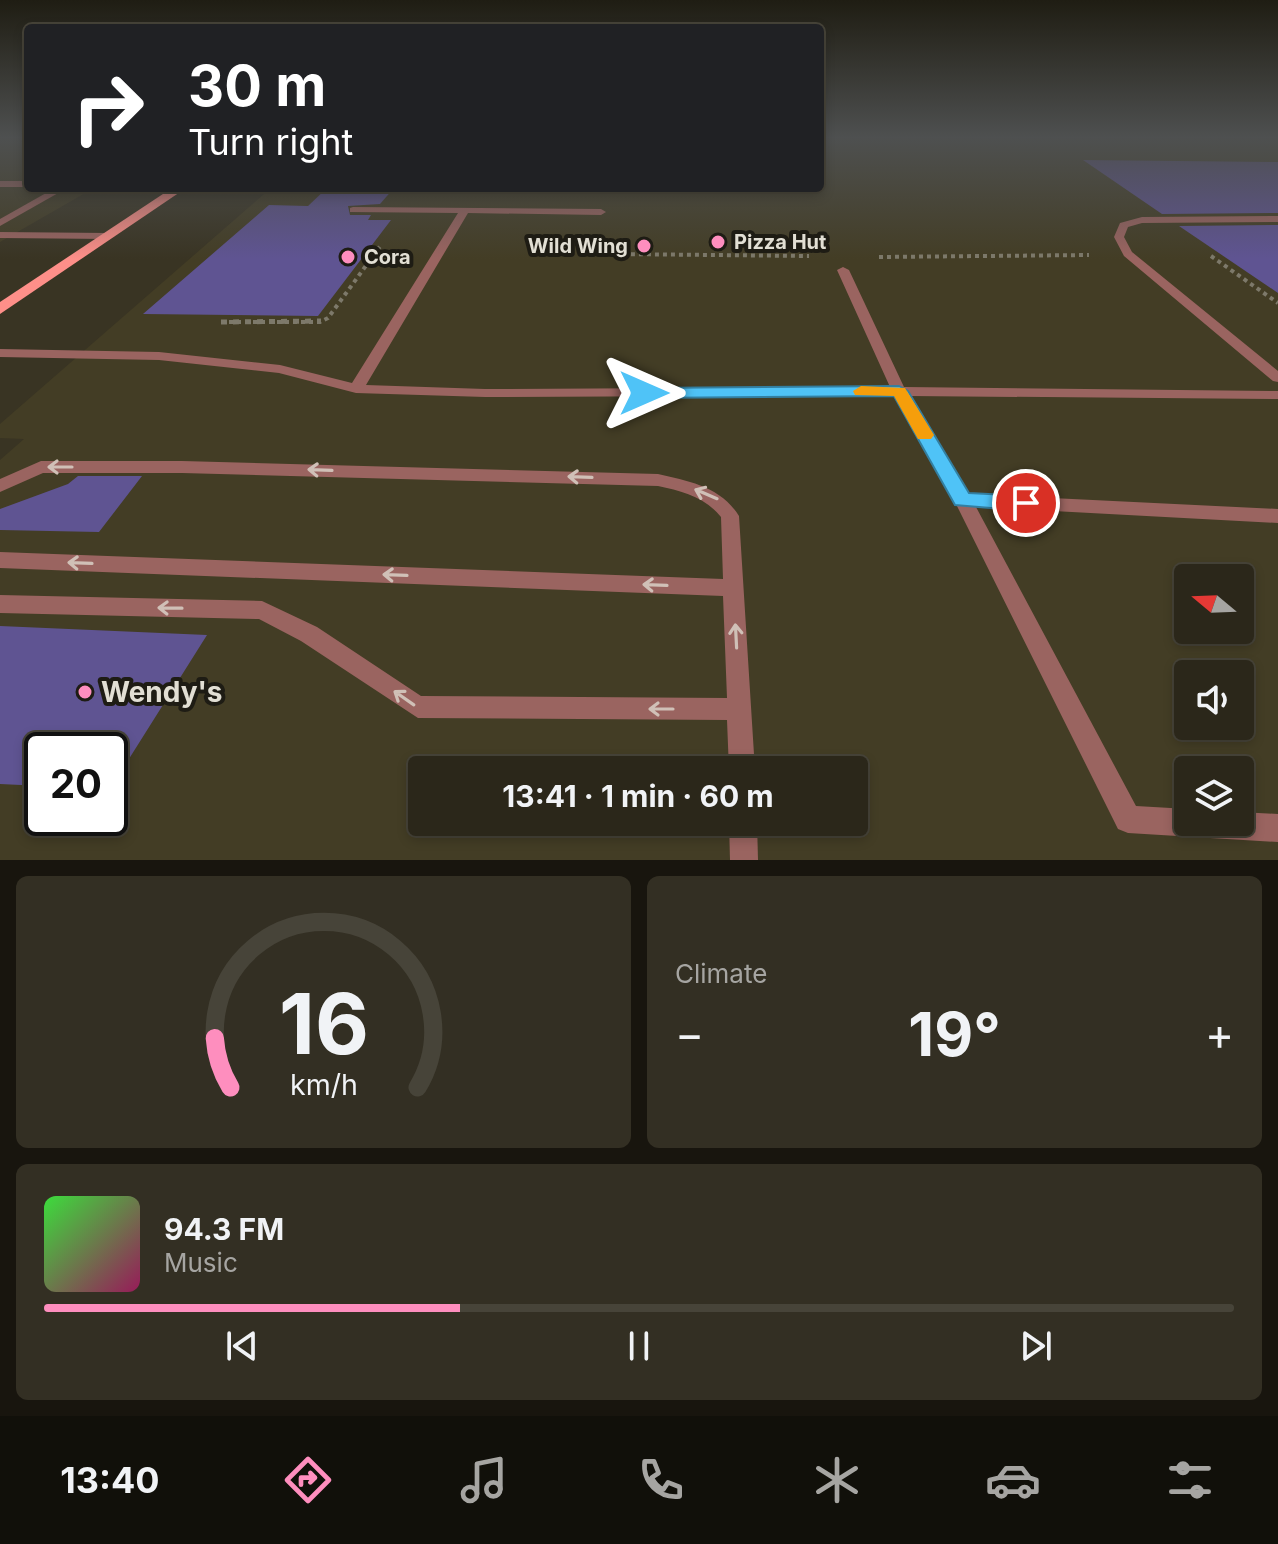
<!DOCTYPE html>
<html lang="en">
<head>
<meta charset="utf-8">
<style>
	body { margin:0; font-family:Inter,sans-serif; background:#332f23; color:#f1f3f6; height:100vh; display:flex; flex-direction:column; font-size:30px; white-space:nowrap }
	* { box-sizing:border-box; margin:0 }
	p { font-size:26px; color:#a6a5a2 }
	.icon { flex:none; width:44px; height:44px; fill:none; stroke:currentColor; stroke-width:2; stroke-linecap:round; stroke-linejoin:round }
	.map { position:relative; height:860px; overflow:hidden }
	.panel { display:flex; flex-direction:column; gap:16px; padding:16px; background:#18150e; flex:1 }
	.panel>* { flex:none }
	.guide { position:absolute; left:24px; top:24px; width:800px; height:168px; border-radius:8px; box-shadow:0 4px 12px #0003,0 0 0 2px #474439; background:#202124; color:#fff; overflow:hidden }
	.needle { width:52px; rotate:289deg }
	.buttons { position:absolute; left:1174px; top:564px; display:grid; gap:16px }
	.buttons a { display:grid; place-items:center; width:80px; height:80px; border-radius:8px; background:#2b271a; box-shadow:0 4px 12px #0003,0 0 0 2px #474439; font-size:40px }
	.speed { position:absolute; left:24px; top:732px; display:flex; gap:16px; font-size:40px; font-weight:700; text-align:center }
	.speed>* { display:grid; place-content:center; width:104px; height:104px; border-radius:50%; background:#2b271a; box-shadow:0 4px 12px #0003,0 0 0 2px #474439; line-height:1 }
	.speed .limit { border:4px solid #111; border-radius:12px; background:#fff; color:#111 }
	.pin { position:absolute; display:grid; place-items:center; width:68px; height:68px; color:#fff; margin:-34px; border:4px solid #fff; border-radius:50%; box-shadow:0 2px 8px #0007 }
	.me { position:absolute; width:88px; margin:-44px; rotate:90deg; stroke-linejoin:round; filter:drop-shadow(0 0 6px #0008) }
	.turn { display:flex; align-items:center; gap:28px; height:168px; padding:0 32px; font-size:36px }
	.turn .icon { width:104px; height:104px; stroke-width:2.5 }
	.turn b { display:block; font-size:56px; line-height:68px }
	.big { font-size:60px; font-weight:700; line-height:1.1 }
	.panel .card { flex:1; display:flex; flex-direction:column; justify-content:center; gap:12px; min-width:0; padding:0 28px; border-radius:12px; background:#332f23 }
	.panel .dial { align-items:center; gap:0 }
	.dial svg { height:208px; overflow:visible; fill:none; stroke:#474439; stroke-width:7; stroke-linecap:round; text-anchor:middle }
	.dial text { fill:#f1f3f6; stroke:none }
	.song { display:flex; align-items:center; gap:24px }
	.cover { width:96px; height:96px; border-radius:12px; background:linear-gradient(135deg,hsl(120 70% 55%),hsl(330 70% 35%)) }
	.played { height:8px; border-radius:4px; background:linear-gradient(90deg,#fe8ebe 35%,#474439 35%) }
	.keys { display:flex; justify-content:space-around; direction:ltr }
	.heat { display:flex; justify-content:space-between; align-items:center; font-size:44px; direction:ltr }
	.panel .tiles { flex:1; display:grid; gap:16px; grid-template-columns:1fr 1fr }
	.card:last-child { grid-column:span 2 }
	.trip { position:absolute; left:408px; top:756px; width:460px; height:80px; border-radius:8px; background:#2b271a; box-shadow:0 4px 12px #0003,0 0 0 2px #474439; font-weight:700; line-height:80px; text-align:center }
	.menu { display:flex; height:128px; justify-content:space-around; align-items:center; background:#11100a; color:#a6a5a2 }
	.menu .icon { width:56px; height:56px }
	.menu .active { color:#fe8ebe }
	.menu b { font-size:36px; color:#f1f3f6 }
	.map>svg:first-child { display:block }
	.built { fill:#433d25; fill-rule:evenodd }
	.building { fill:#5f5492 }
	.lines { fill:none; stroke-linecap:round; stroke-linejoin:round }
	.path-far1 { stroke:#7d796a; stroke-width:4; stroke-dasharray:4 4; stroke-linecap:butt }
	.path { stroke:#7d796a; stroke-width:5; stroke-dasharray:6 6; stroke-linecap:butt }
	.service { fill:#9a6460; fill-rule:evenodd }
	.primary { fill:#fe8f89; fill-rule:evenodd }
	.oneway { stroke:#d0c0b7 }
	.route { fill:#4fc3f7; stroke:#337fa1; stroke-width:2 }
	.slow { fill:#f59e0b }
	.poi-dot { fill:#fe8ebe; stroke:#1e1c14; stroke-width:3 }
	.labels { text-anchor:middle; stroke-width:8; stroke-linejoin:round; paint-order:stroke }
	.far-poi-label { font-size:20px; font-weight:bold; fill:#e2dfd4; stroke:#1e1c14; text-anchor:start }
	.near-poi-label { font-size:28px; font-weight:bold; fill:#e2dfd4; stroke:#1e1c14; text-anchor:start }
</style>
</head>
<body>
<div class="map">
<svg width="1278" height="860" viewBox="0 0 1278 860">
	<rect width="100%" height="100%" fill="#393423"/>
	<!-- built -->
	<g class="built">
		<polygon points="0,138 28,138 28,188 94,188 0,242"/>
		<path d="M820,138H1278V860H0V460L24,439L0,438V424L271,188H820ZM1188,578H1240V630H1188ZM1188,674H1240V726H1188ZM42,750H110V818H42ZM422,770H854V822H422ZM1188,770H1240V822H1188Z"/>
	</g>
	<!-- building -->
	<g class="building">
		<polygon points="1083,160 1278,162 1278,213 1162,214"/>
		<polygon points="327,188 394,188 380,204 348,206 350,215 371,215 368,220 391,220 318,316 143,314 269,205 308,206"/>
		<polygon points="1278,225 1278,293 1179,226"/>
		<polygon points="78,476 142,476 99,532 0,530 0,509 68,484"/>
		<polygon points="0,626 207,635 110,789 110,750 42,750 42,786 0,784"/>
	</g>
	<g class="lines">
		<!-- path-far1 -->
		<g class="path-far1">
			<polyline points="619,243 618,254 809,256"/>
			<polyline points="1211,256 1278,303"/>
			<polyline points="879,257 1089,255"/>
			<polyline points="221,322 320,322 328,318 381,245"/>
		</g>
		<!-- path -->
		<polyline class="path" points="221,322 321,321"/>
		<!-- service -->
		<g class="service">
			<rect x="0" y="181" width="28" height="6"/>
			<polygon points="55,188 67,188 0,226 0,219"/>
			<polygon points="471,188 482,188 486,192 478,194"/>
			<polygon points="353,207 601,209 606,212 601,215 468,213 366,385 485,389 890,387 837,270 843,267 849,270 904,387 1278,391 1278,399 909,396 968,494 1278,509 1278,523 976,507 1136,806 1188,809 1188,822 1240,822 1240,812 1278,814 1278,842 1128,833 1118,829 954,500 894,395 485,397 356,393 279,373 159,360 0,357 0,349 159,352 280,365 352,383 458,213 350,212 350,208"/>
			<polygon points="1278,216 1278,222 1142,223 1128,227 1124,237 1132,252 1278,371 1278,382 1273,381 1124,256 1114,237 1120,223 1142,217"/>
			<polygon points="0,232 109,233 114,236 109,239 0,238"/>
			<path d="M41,461H182L658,474C689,481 721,487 739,516L755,770H729L727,720L418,718L301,641L259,619L0,613V595L262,601L317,627L421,696L727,698L723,596L0,568V552L723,579L721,517C705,497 682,491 658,486L182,473H43L0,492V479Z"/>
			<polygon points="729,822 757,822 758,860 730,860"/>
		</g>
		<!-- primary -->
		<polygon class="primary" points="172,188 186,188 0,314 0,302"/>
	</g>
	<!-- one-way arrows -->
	<defs><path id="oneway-shaft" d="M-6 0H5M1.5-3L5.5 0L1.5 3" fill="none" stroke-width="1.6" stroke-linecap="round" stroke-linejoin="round" transform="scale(2)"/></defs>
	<g class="oneway">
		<use href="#oneway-shaft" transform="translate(60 467) rotate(180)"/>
		<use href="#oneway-shaft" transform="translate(320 470) rotate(-178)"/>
		<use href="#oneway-shaft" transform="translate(580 477) rotate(-178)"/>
		<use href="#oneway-shaft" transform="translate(706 494) rotate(-157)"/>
		<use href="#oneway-shaft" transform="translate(80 563) rotate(-178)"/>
		<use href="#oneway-shaft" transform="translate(395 575) rotate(-178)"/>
		<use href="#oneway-shaft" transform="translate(655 585) rotate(-178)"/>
		<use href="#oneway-shaft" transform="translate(170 608) rotate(-179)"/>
		<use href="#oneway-shaft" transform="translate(736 636) rotate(-93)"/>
		<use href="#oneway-shaft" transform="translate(404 698) rotate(-145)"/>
		<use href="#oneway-shaft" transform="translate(661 709) rotate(-180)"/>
	</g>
	<!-- sky -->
	<linearGradient id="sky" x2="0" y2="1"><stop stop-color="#1f1d13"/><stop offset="0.53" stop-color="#4e5050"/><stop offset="1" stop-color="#4e5050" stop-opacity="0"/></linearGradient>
	<rect width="1278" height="259" fill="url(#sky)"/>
	<!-- route -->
	<polygon class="route" points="899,386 908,391 969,493 1026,496 1033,498 1036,503 1033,508 1026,511 955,505 894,396 644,398 636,393 644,388"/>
	<!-- slow -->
	<polygon class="slow" points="861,386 905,388 934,435 931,439 918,439 894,396 855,395 853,391"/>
	<!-- markers -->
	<g class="poi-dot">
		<circle cx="718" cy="242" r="8"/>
		<circle cx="644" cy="246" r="8"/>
		<circle cx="348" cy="257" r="8"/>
		<circle cx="85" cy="692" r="8"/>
	</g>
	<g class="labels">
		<!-- far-poi labels -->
		<g class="far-poi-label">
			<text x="734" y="249">Pizza Hut</text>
			<text x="628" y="253" text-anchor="end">Wild Wing</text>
			<text x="364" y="264">Cora</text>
		</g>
		<!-- near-poi labels -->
		<g class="near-poi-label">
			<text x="101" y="702">Wendy's</text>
		</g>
	</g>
</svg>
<div class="buttons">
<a><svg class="needle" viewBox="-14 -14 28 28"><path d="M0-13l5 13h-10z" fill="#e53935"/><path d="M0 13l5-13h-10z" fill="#a6a5a2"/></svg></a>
<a><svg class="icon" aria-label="sound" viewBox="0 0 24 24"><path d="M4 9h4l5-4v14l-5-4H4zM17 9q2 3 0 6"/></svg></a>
<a><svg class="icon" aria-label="layers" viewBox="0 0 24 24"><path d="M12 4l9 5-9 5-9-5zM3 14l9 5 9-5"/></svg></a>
</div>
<div class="speed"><div class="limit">20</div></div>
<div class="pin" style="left:1026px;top:503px;background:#d93025"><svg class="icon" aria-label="arrive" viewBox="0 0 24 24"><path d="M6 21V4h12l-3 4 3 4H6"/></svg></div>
<svg class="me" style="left:644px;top:393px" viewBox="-20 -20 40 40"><path d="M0-17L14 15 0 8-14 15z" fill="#4fc3f7" stroke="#fff" stroke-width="4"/></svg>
<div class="trip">13:41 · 1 min · 60 m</div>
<div class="guide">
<div class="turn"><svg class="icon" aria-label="right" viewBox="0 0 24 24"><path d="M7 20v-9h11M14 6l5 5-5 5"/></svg><div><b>30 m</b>Turn right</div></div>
</div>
</div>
<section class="panel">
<div class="tiles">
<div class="card dial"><svg viewBox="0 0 100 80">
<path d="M14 69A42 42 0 1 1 86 69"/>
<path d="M14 69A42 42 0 0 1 8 50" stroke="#fe8ebe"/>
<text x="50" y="56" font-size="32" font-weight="700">16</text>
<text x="50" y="72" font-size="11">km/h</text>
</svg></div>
<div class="card"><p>Climate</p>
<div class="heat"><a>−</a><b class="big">19°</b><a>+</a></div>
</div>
<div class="card">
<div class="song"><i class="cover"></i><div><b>94.3 FM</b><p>Music</p></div></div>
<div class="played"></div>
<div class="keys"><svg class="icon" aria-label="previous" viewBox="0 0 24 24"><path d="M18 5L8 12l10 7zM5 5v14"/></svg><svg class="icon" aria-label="pause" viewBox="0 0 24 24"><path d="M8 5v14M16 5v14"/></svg><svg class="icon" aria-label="next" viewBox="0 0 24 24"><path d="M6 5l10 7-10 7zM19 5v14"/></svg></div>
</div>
</div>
</section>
<nav class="menu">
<b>13:40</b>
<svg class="icon active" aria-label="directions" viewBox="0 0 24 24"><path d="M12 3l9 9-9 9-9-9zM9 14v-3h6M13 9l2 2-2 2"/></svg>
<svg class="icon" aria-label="music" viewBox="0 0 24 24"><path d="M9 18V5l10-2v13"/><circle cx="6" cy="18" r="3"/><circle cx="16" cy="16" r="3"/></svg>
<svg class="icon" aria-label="phone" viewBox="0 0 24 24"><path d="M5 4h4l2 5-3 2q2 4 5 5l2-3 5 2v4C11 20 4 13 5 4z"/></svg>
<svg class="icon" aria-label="climate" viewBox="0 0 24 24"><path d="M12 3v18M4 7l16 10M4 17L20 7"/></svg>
<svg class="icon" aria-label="car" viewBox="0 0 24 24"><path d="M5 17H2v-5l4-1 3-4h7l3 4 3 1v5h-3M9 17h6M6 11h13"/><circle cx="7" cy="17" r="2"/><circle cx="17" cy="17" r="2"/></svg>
<svg class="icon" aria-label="filters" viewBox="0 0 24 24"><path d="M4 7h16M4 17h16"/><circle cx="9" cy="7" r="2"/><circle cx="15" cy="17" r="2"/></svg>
</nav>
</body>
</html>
